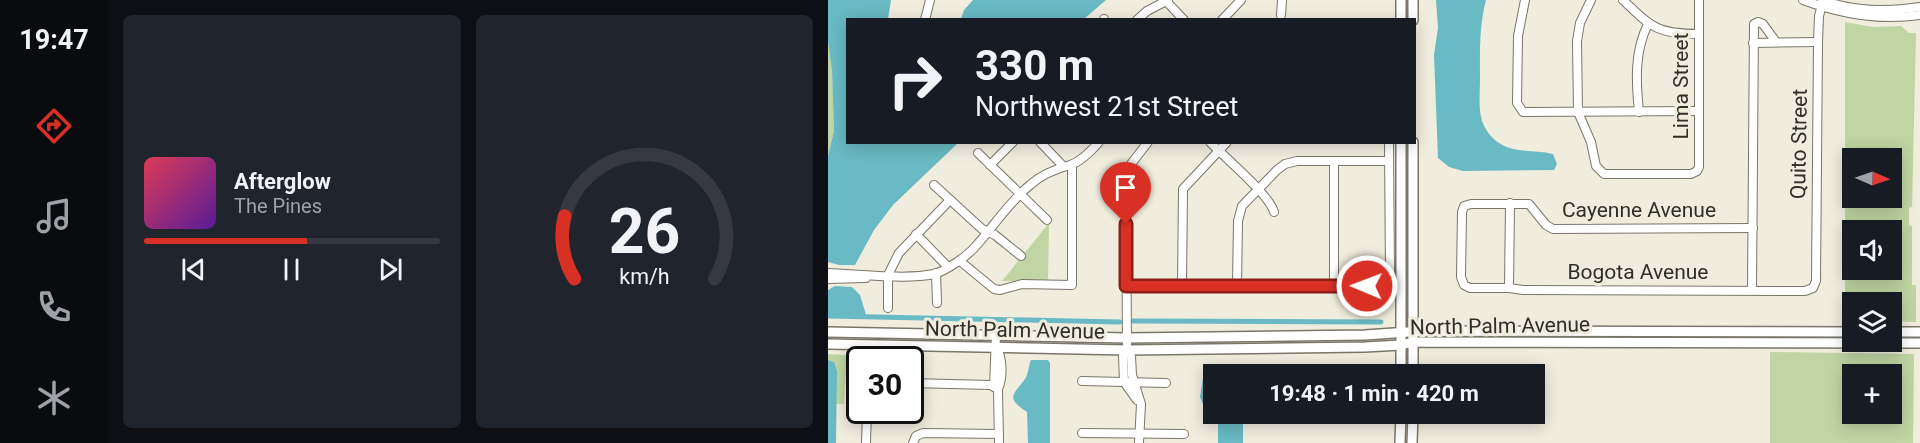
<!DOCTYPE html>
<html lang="en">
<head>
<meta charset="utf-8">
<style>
	body { margin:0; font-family:Roboto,sans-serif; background:#20242c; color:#f1f3f6; height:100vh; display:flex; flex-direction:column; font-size:22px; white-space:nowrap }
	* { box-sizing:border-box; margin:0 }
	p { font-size:20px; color:#9ea1a6 }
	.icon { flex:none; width:33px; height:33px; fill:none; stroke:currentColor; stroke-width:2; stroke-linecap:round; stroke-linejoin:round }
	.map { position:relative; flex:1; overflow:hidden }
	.details { display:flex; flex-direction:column; gap:15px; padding:15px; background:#0d0f14; width:720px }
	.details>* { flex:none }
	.hud { position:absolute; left:18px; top:18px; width:570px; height:126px; border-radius:0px; box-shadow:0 3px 15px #0003; background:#171b24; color:#f1f3f6; overflow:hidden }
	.needle { width:39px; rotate:92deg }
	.controls { position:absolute; left:1014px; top:148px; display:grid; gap:12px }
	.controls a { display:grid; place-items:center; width:60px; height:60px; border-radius:0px; background:#171b24; box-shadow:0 3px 15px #0003; font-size:30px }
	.speed { position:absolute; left:18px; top:346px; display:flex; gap:12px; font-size:30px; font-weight:700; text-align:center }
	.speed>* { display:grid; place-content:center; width:78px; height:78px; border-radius:50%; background:#171b24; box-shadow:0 3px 15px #0003; line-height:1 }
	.speed .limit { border:3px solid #111; border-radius:9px; background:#fff; color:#111 }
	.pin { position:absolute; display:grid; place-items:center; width:51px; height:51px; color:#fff; margin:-62px -26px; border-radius:50% 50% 50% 0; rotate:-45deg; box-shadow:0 0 6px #0007 }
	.pin .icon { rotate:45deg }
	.me { position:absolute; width:66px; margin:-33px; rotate:271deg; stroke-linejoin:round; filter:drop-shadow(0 0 4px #0008) }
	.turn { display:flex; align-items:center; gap:21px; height:126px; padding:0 30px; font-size:27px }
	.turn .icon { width:78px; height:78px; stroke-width:2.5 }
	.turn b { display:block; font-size:42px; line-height:51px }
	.details .tile { flex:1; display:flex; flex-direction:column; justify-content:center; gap:9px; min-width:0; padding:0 21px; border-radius:9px; background:#20242c }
	.details .dial { align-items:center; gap:0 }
	.dial svg { height:156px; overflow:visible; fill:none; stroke:#363941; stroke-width:7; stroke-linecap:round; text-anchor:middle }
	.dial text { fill:#f1f3f6; stroke:none }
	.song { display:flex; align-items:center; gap:18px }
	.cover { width:72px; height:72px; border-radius:9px; background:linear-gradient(135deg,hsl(350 70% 55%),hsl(270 70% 35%)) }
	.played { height:6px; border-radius:3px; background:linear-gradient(90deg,#d93025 55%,#363941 55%) }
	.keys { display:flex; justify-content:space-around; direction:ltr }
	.details .tiles { flex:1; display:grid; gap:15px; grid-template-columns:repeat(2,1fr) }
	.trip { position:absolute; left:375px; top:364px; width:342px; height:60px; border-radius:0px; background:#171b24; box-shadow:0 3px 15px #0003; font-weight:700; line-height:60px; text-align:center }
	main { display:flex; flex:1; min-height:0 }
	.menu { display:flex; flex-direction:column; width:108px; justify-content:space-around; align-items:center; background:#090b0e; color:#9ea1a6 }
	.menu .icon { width:42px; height:42px }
	.menu .selected { color:#d93025 }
	.menu b { font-size:27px; color:#f1f3f6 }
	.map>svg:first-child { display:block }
	.green { fill:#c0d5a3; fill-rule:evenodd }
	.water { fill:#69bac4 }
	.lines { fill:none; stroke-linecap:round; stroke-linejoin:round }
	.canal { stroke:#69bac4; stroke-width:5 }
	.minor-casing { stroke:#7a766a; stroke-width:10 }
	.major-casing { stroke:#7a766a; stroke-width:12 }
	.minor { stroke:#fff; stroke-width:8 }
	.major { stroke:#fff; stroke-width:9 }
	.route-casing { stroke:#8d1f18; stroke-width:15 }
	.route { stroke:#d93025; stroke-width:10 }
	.labels { text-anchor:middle; stroke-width:6; stroke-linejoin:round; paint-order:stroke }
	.street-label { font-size:21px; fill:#302e29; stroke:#f0ecde }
</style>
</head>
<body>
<main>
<nav class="menu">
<b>19:47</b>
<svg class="icon selected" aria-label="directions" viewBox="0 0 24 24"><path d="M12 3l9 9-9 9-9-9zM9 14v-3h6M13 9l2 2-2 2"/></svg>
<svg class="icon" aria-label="music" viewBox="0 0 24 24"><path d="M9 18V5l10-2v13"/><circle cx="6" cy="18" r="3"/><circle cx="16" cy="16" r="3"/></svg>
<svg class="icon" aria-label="phone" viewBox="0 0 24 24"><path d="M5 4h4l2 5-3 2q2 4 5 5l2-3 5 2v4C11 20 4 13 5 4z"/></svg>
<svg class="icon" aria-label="climate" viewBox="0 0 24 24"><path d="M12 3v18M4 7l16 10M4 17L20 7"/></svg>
</nav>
<section class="details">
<div class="tiles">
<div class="tile">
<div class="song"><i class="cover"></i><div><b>Afterglow</b><p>The Pines</p></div></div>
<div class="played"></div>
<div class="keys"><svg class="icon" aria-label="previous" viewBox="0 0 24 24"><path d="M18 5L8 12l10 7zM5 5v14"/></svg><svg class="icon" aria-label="pause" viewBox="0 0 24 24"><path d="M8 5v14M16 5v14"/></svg><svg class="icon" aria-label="next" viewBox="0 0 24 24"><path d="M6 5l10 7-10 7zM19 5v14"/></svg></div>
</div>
<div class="tile dial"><svg viewBox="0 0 100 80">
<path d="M14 69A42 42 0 1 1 86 69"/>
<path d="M14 69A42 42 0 0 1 9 37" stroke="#d93025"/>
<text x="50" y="56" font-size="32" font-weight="700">26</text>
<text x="50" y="72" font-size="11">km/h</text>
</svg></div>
</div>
</section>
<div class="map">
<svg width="1092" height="443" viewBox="0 0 1092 443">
	<rect width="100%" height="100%" fill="#f0ecde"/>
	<!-- green -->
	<g class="green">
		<path d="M1017,22L1045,27L1073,26L1081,33H1088L1084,207L1081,208V225L1084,226V285H1088V322L1064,321V303H1024V321H1017ZM1024,159H1064V198H1024ZM1024,231H1064V270H1024Z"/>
		<polygon points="0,42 4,71 6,131 0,156"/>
		<polygon points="221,223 220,282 174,281"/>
		<path d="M942,352L1086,354L1085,443H942ZM1024,375H1064V414H1024Z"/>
		<polygon points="0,354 19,355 16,404 8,404 9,371 6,363 0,360"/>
	</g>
	<!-- water -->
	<g class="water">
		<polygon points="0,0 63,0 60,19 20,20 20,142 130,143 65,205 46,230 27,265 11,265 0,262 0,156 6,131 4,71 0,42"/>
		<polygon points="145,0 278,0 256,19 133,19 136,10"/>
		<path d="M608,0H658C651,26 652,52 652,79C652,93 650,107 654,121C657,129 663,138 671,143C688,154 706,149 725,154L729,164L726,170L635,171L621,167L610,158L606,55L610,28Z"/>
		<polygon points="7,286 24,287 32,295 39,318 0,316 0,290"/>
		<polygon points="0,360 6,362 9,371 8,443 0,443"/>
		<path d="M203,360H220L222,363V443H200L199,412C178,398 184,396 197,379C201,373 200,366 203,360Z"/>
		<polygon points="381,373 396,375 386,375 385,406 375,404 372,397 375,378"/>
		<rect x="390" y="414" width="25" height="29"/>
	</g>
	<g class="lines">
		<!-- canal -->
		<g class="canal">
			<polyline points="0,316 292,322"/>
			<polyline points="305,321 553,322"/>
		</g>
		<defs>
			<g id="minor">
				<polyline points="697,0 690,36 689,103 695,112 871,111"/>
				<polyline points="763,0 752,23 749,41 750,112 763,142 768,166 776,174 863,174 869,171 871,167 871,0"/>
				<path d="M795,0C824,28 830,34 871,34"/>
				<path d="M975,0C1013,14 1052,21 1092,15"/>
				<path d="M994,0C1024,11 1060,12 1092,7"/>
				<polyline points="338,1 356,20"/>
				<polyline points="453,15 454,0"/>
				<polyline points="276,19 276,20"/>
				<polyline points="97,20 102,0"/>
				<polyline points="309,20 319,11 340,0"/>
				<polyline points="394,20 413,0"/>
				<polyline points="925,43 990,42"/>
				<path d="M811,112C808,82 806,52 820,24"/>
				<polyline points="212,142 235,166"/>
				<path d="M382,142C396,157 441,194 446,212"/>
				<polyline points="150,153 219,220"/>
				<polyline points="162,165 185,142"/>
				<polyline points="106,185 154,229 167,235 193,256"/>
				<polyline points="925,228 725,229 718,225 701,204 643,204 636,206 634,212 633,277 636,285 642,288 681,288 695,290 977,291 985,288 988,281 990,42 991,16 995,1"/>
				<polyline points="88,234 119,266"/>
				<polyline points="132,261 166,289 172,290 194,284 244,285 244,165"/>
				<path d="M0,273C29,274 78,280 106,274C118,271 139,256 147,247C166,226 181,202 202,185C214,174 227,169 242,165C252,162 264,150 271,142"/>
				<polyline points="108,273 109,303"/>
				<polyline points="0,279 38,278"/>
				<polyline points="298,286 555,286 562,279 561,142"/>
				<polyline points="409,286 410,221 414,206 449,170 457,164 469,161 561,161"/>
				<polyline points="506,286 506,161"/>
				<polyline points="354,287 355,189 399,142"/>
				<polyline points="681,288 682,203"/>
				<polyline points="924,290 926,24 930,22 935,24 948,42"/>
				<polyline points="60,308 60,275 71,253 122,200"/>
				<path d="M168,347C175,358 175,378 170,389L171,443"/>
				<polyline points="299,350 295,356 296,382 309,400"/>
				<polyline points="254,381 338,383"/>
				<polyline points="82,383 163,385 170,389"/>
				<polyline points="166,387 168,335"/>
				<polyline points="254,433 356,434"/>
				<polyline points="38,443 39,411"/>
				<polyline points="85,443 88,436 95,433 171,434"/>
				<polyline points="311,443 313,404 304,375 303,356 299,350 298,183 300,168 320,142"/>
			</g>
			<g id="major">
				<polyline points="573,20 573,0"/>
				<polyline points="585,20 585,0"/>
				<polyline points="573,142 573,375"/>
				<polyline points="585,142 585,375"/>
				<polyline points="0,332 299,338 537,335 595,331 1024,332"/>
				<polyline points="1064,332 1092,332"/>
				<polyline points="0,344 299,350 537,347 573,345 585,342 1092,343"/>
				<polyline points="572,443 573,414"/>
				<polyline points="584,443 585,414"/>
			</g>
		</defs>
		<!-- minor casing -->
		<use href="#minor" class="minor-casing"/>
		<!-- major casing -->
		<use href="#major" class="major-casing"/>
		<!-- minor -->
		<use href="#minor" class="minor"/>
		<!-- major -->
		<use href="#major" class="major"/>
	</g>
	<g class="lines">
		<defs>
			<polyline id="route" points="298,224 298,286 539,286"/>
		</defs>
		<!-- route casing -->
		<use href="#route" class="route-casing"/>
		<!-- route -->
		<use href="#route" class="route"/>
	</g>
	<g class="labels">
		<!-- street labels -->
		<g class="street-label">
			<text transform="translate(853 86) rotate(-90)" y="7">Lima Street</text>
			<text transform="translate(971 144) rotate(-89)" y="7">Quito Street</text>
			<text x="811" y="217">Cayenne Avenue</text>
			<text x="810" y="279">Bogota Avenue</text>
			<text transform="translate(672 326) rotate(-1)" y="7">North Palm Avenue</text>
			<text transform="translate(187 330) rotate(1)" y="7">North Palm Avenue</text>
		</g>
	</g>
</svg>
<div class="controls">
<a><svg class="needle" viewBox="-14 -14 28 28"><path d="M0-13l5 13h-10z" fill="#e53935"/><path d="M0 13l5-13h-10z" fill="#9ea1a6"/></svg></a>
<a><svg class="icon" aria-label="sound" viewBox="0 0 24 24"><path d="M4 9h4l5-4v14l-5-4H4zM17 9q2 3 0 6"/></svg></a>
<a><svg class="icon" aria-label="layers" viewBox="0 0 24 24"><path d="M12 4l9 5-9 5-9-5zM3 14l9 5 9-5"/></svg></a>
<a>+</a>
</div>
<div class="speed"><div class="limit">30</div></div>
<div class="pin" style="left:298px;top:224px;background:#d93025"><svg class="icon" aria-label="arrive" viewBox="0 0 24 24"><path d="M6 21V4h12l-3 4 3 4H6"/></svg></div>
<svg class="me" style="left:539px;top:286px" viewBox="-20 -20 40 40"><circle r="17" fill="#d93025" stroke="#fff" stroke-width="3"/><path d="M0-11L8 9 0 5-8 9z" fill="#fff"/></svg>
<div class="trip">19:48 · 1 min · 420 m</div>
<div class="hud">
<div class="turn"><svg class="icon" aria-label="right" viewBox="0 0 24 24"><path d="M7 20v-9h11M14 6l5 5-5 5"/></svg><div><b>330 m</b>Northwest 21st Street</div></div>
</div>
</div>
</main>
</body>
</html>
